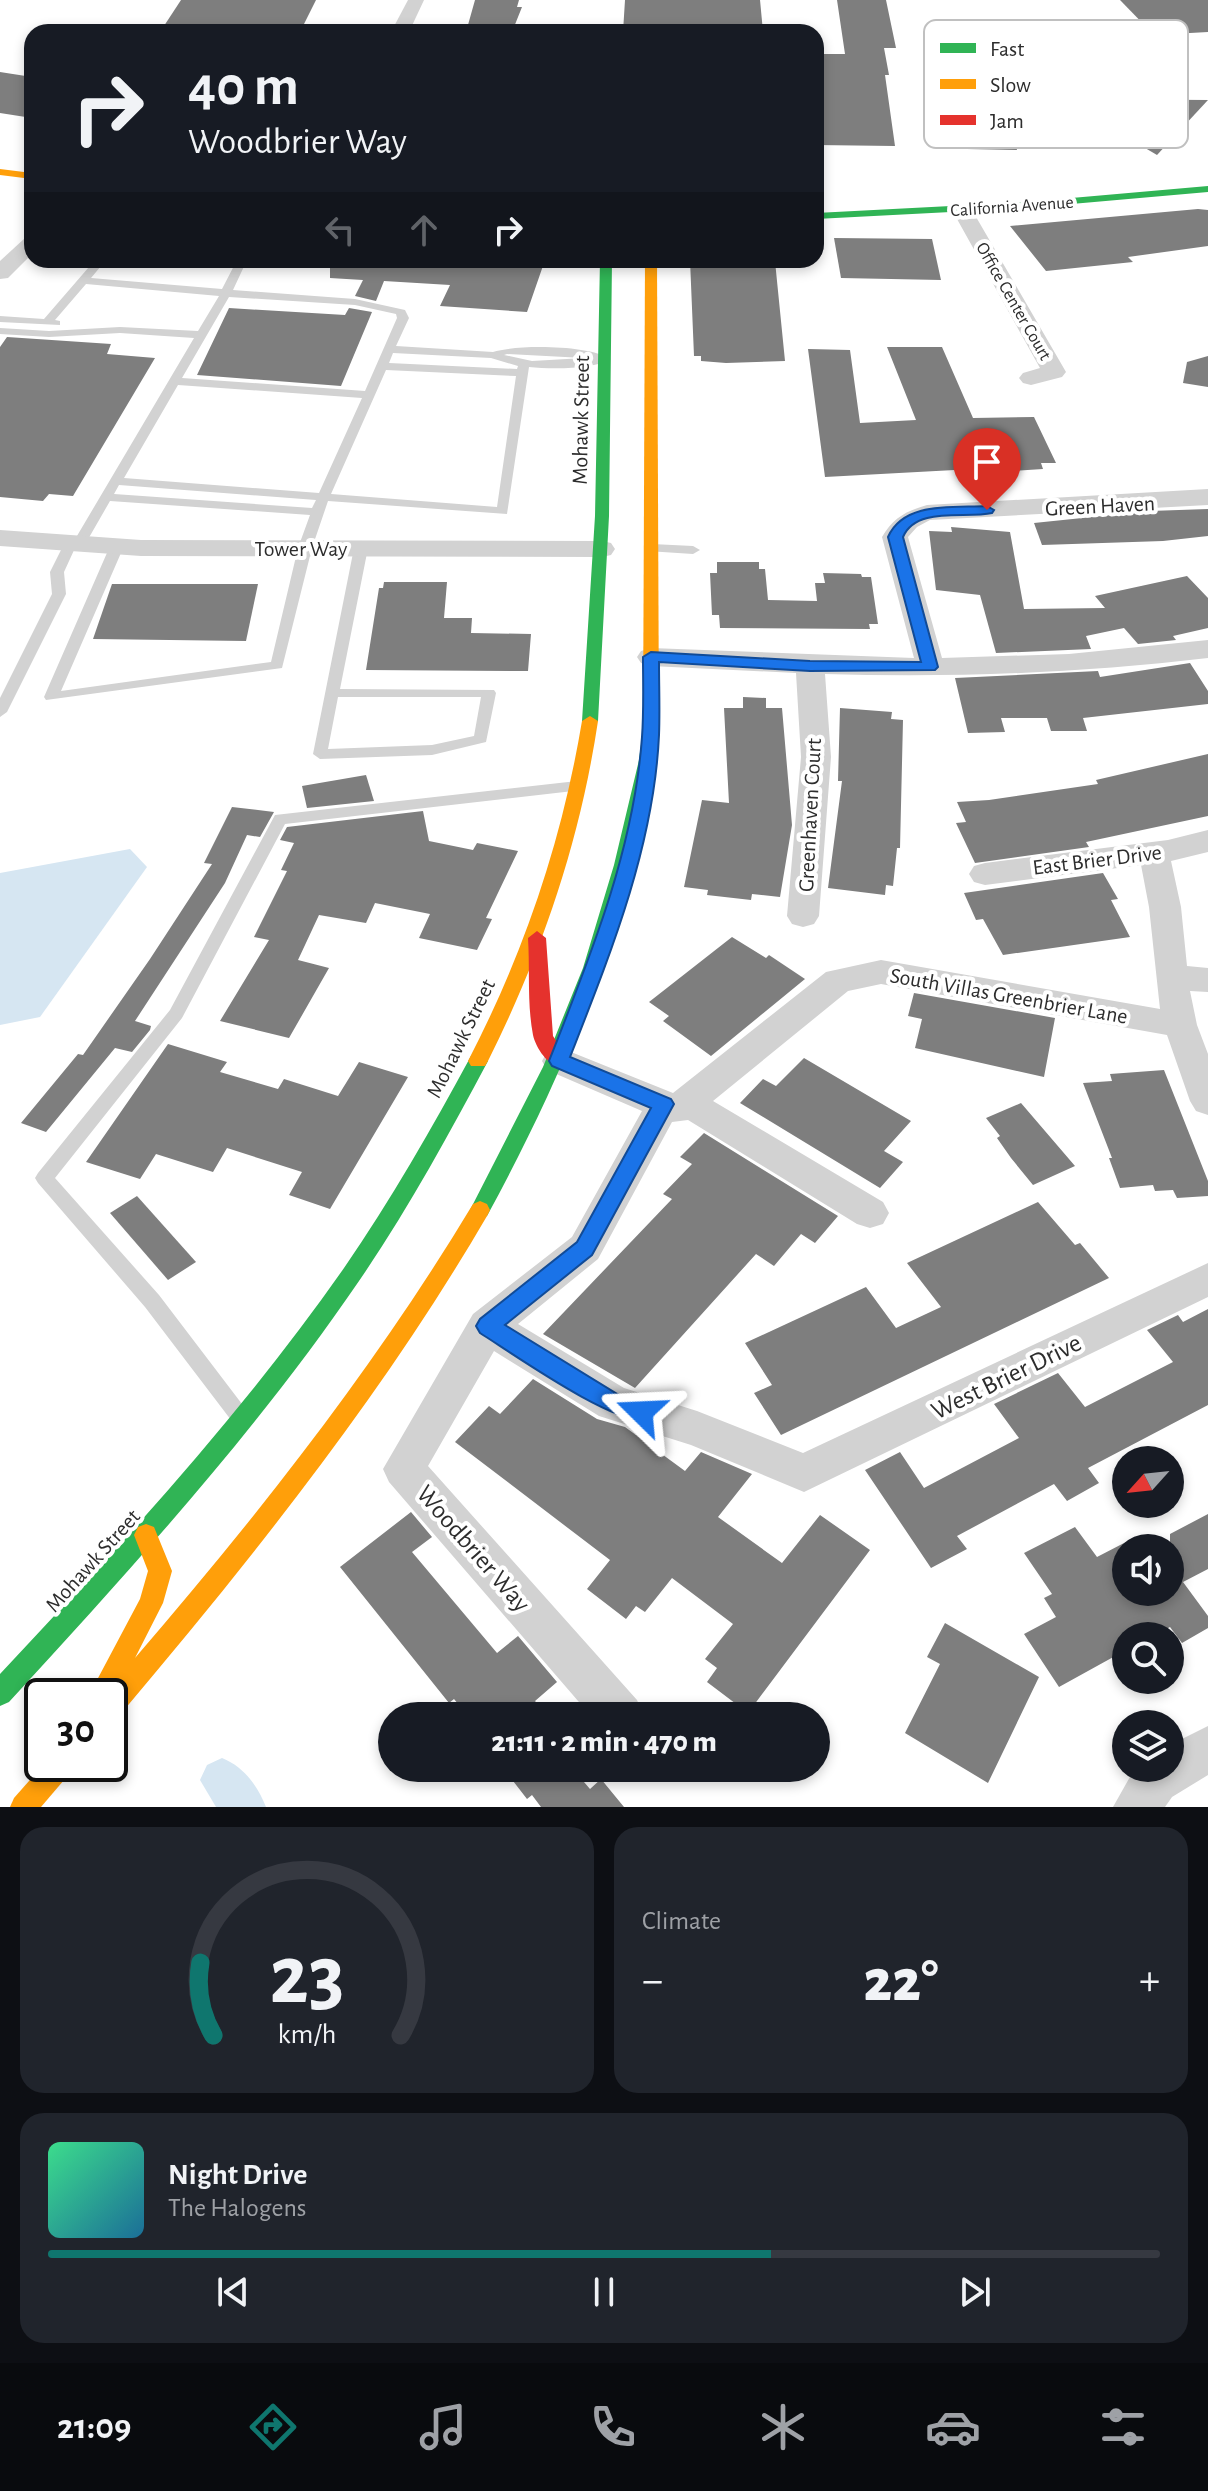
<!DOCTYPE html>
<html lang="en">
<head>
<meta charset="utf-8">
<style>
	body { margin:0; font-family:"Alegreya Sans",sans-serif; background:#20242c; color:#f1f3f6; height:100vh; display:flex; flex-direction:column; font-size:30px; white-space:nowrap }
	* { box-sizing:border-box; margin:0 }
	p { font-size:26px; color:#9ea1a6 }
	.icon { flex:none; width:44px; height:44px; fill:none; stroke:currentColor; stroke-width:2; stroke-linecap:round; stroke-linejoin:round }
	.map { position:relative; height:1807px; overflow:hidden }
	.drawer { display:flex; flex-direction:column; gap:20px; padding:20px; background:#0d0f14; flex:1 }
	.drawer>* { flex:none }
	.guide { position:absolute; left:24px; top:24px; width:800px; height:244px; border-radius:24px; box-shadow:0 4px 12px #0003; background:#171b24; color:#f1f3f6; overflow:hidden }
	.needle { width:52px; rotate:243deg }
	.tools { position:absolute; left:1112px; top:1446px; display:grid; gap:16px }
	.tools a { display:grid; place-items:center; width:72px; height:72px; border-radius:50%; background:#171b24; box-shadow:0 4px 12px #0003; font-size:40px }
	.speed { position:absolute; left:24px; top:1678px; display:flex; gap:16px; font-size:40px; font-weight:700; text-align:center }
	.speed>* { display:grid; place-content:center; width:104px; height:104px; border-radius:50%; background:#171b24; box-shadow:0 4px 12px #0003; line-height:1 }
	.speed .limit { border:4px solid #111; border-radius:12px; background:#fff; color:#111 }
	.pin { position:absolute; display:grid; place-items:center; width:68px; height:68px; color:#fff; margin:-82px -34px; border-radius:50% 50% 50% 0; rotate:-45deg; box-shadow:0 0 8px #0007 }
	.pin .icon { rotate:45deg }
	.me { position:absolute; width:88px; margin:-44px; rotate:291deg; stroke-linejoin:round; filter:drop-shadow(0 0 6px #0008) }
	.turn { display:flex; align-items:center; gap:28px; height:168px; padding:0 32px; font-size:36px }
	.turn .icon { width:104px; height:104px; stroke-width:2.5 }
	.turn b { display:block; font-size:56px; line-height:68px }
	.lanes { display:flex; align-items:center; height:76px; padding:0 32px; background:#0003; justify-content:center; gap:40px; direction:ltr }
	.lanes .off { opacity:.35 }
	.big { font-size:60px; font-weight:800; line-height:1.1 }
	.drawer .widget { flex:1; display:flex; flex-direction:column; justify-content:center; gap:12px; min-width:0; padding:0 28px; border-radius:24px; background:#20242c }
	.drawer .dial { align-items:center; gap:0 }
	.dial svg { height:208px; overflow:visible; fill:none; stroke:#363941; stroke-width:7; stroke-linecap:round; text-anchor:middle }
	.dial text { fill:#f1f3f6; stroke:none }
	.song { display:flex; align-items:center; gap:24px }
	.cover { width:96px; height:96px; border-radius:12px; background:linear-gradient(135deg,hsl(150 70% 55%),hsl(200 70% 35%)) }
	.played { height:8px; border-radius:4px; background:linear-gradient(90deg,#0f766e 65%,#363941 65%) }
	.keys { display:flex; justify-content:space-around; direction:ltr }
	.heat { display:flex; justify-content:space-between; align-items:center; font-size:44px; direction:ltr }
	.drawer .tiles { flex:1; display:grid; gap:20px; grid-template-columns:1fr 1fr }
	.widget:last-child { grid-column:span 2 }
	.trip { position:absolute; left:378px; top:1702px; width:452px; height:80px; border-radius:40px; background:#171b24; box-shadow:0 4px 12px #0003; font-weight:800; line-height:80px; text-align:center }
	.tab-bar { display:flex; height:128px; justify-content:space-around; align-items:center; background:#090b0e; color:#9ea1a6 }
	.tab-bar .icon { width:56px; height:56px }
	.tab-bar .on { color:#0f766e }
	.tab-bar b { font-size:36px; color:#f1f3f6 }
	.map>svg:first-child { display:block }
	.water { fill:#d6e6f2 }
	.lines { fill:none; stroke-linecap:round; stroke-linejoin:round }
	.canal { fill:#d6e6f2; fill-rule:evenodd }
	.building { fill:#7e7e7e }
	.lane { fill:#d2d2d2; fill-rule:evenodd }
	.street { fill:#d2d2d2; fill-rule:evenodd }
	.fast { fill:#30b455; fill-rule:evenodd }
	.slow { fill:#ff9f0a; fill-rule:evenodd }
	.jam { fill:#e5322d; fill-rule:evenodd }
	.route { fill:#1a73e8; stroke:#114b97; stroke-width:2 }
	.labels { text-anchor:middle; stroke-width:8; stroke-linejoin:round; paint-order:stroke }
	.far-street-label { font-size:18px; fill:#2d2d2d; stroke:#fff }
	.street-label { font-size:22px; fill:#2d2d2d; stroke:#fff }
	.near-street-label { font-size:26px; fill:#2d2d2d; stroke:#fff }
	.key { fill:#fff; stroke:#c0c0c0; stroke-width:2 }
	.key-label { font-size:22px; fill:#2d2d2d }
</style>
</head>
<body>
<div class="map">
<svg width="1208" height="1807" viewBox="0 0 1208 1807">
	<rect width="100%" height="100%" fill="#fff"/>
	<!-- water -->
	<polygon class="water" points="130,849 147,867 40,1017 0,1025 0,873"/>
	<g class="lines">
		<!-- canal -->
		<path class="canal" d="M222,1758C244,1767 257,1785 266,1807H216L200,1780L207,1765Z"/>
	</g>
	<!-- building -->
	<g class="building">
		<polygon points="181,0 316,0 300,32 160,32"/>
		<polygon points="475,0 519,0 517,7 522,7 512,32 466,32"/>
		<polygon points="625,0 760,0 763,32 623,32"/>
		<polygon points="837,0 886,0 896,48 884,48 889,75 885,75 895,146 816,145 816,54 845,54"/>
		<polygon points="1120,0 1208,0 1208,32 1154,35"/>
		<polygon points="0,72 32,77 32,118 0,113"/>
		<polygon points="954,96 1002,96 1017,150 967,149"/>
		<polygon points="1062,99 1208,100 1157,155"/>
		<polygon points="1198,209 1208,210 1208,246 1128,257 1133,262 1046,271 1010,226"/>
		<polygon points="834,238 932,239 941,280 841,278"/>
		<polygon points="330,260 545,260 527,312 440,306 450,285 384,281 376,301 355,296 363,280 330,278"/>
		<polygon points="690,260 775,261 785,361 726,363 701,361 701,356 694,356"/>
		<polygon points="229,308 345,315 349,308 372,312 341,386 197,375"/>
		<polygon points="7,337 111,344 107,354 155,358 73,496 49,494 43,501 0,497 0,347"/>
		<polygon points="887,347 942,347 973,418 1034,417 1056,463 1041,463 1043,469 1012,471 1010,467 825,477 808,349 850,350 860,423 916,420"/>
		<polygon points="1208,356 1208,387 1183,383 1187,362"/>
		<polygon points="1208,509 1208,536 1163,541 1042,545 1034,523 1150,511"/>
		<polygon points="951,527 1010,532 1024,609 1105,608 1095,596 1187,576 1208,598 1208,628 1173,636 1176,640 1138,644 1124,628 1086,636 1091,649 996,653 980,595 936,590 929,531 952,532"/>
		<polygon points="717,562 759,562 759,569 765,569 768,600 817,601 815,583 825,583 823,573 861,574 862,577 871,577 878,624 869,624 870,629 720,628 719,615 712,615 710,573 717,573"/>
		<polygon points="384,582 447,582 444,618 472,618 471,633 531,634 528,671 366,670 379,588 383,588"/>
		<polygon points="112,584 258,584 246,641 93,639"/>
		<polygon points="1190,663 1208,691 1208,704 1083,718 1087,731 1051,731 1047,718 1001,718 1005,732 968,733 955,678 1098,671 1100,677"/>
		<polygon points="743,697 766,698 766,708 782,708 792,825 780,897 752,894 751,900 707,895 708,890 684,887 702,800 729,803 724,708 743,708"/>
		<polygon points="840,708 892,712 891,719 903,720 900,848 897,848 893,886 886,885 885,895 828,888 842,781 838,781"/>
		<polygon points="1208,754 1208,816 1086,842 1089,847 975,863 956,823 966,822 957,802 989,800 1098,784 1096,780"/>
		<polygon points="366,775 374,801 307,808 302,786"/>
		<polygon points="232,807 274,812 260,837 247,835 225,883 135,1021 151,1026 150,1030 132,1052 115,1048 46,1132 21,1123 78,1054 83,1055 150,959 212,864 204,863"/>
		<polygon points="423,811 429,841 473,850 477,843 518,851 486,918 492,919 477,950 419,938 430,914 375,903 366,923 319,915 298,960 329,968 289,1038 220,1021 269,940 254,937 287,871 281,870 294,843 280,840 287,827"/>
		<polygon points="1103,873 1118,899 1111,900 1130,937 1003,955 983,919 976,920 964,893"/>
		<polygon points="732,937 766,958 769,955 805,979 711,1056 663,1021 669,1016 649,1002"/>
		<polygon points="914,993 1055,1018 1044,1077 915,1048 922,1019 908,1016"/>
		<polygon points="168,1044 227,1062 220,1072 278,1089 284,1079 338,1096 359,1062 408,1077 330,1209 289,1195 302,1172 227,1148 213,1172 156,1154 140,1179 86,1162"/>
		<polygon points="804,1058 911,1121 884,1151 903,1162 880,1188 740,1103 763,1079 776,1086"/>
		<polygon points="1164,1070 1208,1181 1208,1196 1177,1198 1173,1190 1155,1191 1153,1185 1120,1188 1109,1158 1112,1158 1083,1083 1112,1081 1110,1074"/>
		<polygon points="1021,1103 1075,1166 1033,1185 1011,1158 997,1138 1000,1136 986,1118"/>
		<polygon points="704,1133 838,1216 815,1243 801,1234 774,1266 756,1254 635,1388 543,1334 672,1199 663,1194 692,1164 680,1157"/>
		<polygon points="137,1196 196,1262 168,1280 110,1213"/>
		<polygon points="1038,1202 1075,1245 1080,1243 1109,1278 781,1435 754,1393 772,1385 745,1343 866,1287 896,1328 941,1307 907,1263"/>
		<polygon points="1208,1309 1208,1405 1088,1468 1099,1483 1067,1501 1054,1484 957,1536 967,1549 931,1568 865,1470 900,1452 924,1488 1019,1438 994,1404 1058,1373 1085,1407 1173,1362 1147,1330 1178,1315 1183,1322"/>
		<polygon points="533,1379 597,1419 625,1427 685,1471 701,1452 752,1474 718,1517 782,1563 820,1515 870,1550 748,1713 707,1682 717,1668 705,1659 733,1624 672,1578 645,1612 636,1606 626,1619 587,1589 610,1560 455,1442 489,1406 500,1414"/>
		<polygon points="411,1512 432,1537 412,1552 497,1653 518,1636 557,1682 535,1701 548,1716 468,1716 454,1699 449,1703 340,1567"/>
		<polygon points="1208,1514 1208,1569 1183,1582 1208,1616 1208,1628 1182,1643 1170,1627 1153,1636 1126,1636 1126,1650 1059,1687 1024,1634 1056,1617 1044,1598 1052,1594 1024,1553 1075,1527 1097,1557 1126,1542 1126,1592 1170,1592 1170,1534"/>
		<polygon points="945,1623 1039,1677 988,1783 905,1733 940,1664 927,1657"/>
		<polygon points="503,1768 572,1768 590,1789 601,1779 624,1807 541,1807 532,1795 527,1799"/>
	</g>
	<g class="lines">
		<!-- lane -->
		<g class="lane">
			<polygon points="968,47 1062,47 1066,50 1062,53 965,52 964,50"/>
			<path d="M95,260H106L91,278L222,289L237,260H247L233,290L355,299L405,310L409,318L396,346L493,352C518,344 589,345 611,359C593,370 550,369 529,367L507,514L328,501L312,548L282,668L46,700L44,697L110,546L117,542L124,546L61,691L271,662L298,548L310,515L110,501L83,548H75L64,572L66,594L7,712L0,717V698L52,594L50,572L64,544L65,541H74L194,338L120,333L49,337L0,334V328L49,331L120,327L198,331L219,296L86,284L55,320L60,321V325L0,322V316L44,319ZM229,297L355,305L396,314L397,318L365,391L182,378ZM393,353L491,358L518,366L517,369L389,363ZM507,354L584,358L532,361L504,355ZM386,370L516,376L497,507L331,494ZM178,385L362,398L319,493L124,478ZM119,485L316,500L312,508L114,494Z"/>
			<path d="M361,544L368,548L340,689L494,690L496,693L486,742L432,755L320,759L313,754L354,548ZM338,697H481L474,736L432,745L328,749Z"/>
			<polygon points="652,544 693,546 700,550 693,554 647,551 647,545"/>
			<polygon points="577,781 582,782 585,786 582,790 285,824 182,1018 55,1178 159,1295 245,1408 248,1414 245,1420 238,1423 231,1420 145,1307 38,1183 35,1178 38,1173 170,1010 275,815"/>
		</g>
		<!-- street -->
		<g class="street">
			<polygon points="408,0 424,0 409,32 391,32"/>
			<polygon points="962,204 972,210 1066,372 1062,377 1031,385 1023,383 1019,378 1023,373 1040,368 952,210"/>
			<polygon points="32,236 32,254 8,278 0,279 0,261 25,238"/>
			<path d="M1208,489V505L930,520L917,527L908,537L942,658L1069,654L1208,640V658C1080,673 953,678 825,674L831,757L819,916L814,924L803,927L792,924L787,916L801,757L796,673L651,666L641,663L637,657L641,651L651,648L914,658L882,537C893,518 906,511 927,505Z"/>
			<polygon points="0,530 141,540 602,541 611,543 615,549 611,555 602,557 141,556 0,546"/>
			<polygon points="1208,830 1208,852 1171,861 1181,907 1187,966 1208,968 1208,992 1190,991 1197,1025 1208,1054 1208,1115 1196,1111 1190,1101 1167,1035 881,984 848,991 713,1101 883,1202 889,1213 883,1224 870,1228 857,1224 688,1120 672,1122 598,1259 518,1324 624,1388 697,1411 803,1453 1208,1263 1208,1297 804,1492 691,1445 599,1416 494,1351 428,1466 637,1700 644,1716 591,1716 389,1482 383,1469 473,1314 572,1237 642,1111 547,1070 542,1061 547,1052 559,1048 571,1052 673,1093 826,972 881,960 1160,1009 1149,907 1141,865 985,885 974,882 969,874 974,866 985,863 1168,840"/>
			<polygon points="1208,1726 1208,1775 1172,1797 1165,1807 1113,1807 1135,1768 1170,1768 1170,1745"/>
		</g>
		<!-- fast -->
		<g class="fast">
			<polygon points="1208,186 1208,192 1026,208 816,219 816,213 1026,202"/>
			<polygon points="600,260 612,260 609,516 598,721 590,726 582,721 595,516"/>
			<path d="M651,724L659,729C658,762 648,793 641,825C610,964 555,1091 487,1216L480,1219L473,1216L470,1210L543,1067L583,968L614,865L639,760L643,729Z"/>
			<path d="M478,1054L485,1056L488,1061C448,1136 407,1211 359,1281C256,1432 132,1568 9,1702L0,1706V1674C121,1545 242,1414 344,1268C391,1200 432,1128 471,1056Z"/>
		</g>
		<!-- slow -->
		<g class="slow">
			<polygon points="0,169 32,173 32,179 0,175"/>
			<polygon points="645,260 657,260 659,729 651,734 643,729"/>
			<path d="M590,716L598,721C580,841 542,953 488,1061L485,1066H471L468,1061C524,953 562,841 582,721Z"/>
			<path d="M480,1201L487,1204L490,1210L487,1216C382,1396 253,1557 119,1716L110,1720V1696H103L107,1691L101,1689L97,1680L140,1599L148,1571L134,1535L138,1527L146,1524L154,1527L172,1571L163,1603L135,1658C259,1514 375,1367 473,1204Z"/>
			<polygon points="44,1764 74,1764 70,1773 41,1807 10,1807 14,1798"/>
		</g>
		<!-- jam -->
		<path class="jam" d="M537,931L546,938L553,1036L569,1061L566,1066C551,1071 536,1049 533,1035C527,1004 530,969 528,938Z"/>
	</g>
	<!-- route -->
	<path class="route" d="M987,506L994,510L992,513C965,519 916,506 903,537L938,667L935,670L810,671L659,662C659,686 660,711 659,735C654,847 610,955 570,1057L671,1099L674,1104L592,1255L505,1325L619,1395L649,1405L652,1412L649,1419C620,1430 509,1351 480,1333L476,1326L480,1319L577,1242L651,1108L552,1066L549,1061C590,957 634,850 642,737C644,710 643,683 643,657L651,652L810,661L921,662L888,537C904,501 953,508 987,506Z"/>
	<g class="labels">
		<!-- far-street labels -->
		<g class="far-street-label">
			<text transform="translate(1012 206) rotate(-4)" y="6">California Avenue</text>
			<text transform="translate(1014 301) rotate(60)" y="6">Office Center Court</text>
		</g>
		<!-- street labels -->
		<g class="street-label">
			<text transform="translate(580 420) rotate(-89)" y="8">Mohawk Street</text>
			<text transform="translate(1100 505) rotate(-3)" y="8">Green Haven</text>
			<text x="301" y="556">Tower Way</text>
			<text transform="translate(809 815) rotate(-87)" y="8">Greenhaven Court</text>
			<text transform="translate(1097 859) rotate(-7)" y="8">East Brier Drive</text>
			<text transform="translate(1009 995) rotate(10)" y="8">South Villas Greenbrier Lane</text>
			<text transform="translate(460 1038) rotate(-64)" y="8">Mohawk Street</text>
			<text transform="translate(92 1560) rotate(-48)" y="8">Mohawk Street</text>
		</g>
		<!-- near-street labels -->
		<g class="near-street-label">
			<text transform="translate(1006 1376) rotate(-26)" y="9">West Brier Drive</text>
			<text transform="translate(474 1548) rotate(49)" y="9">Woodbrier Way</text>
		</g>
	</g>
	<!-- legend -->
	<rect x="924" y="20" width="264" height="128" rx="12" class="key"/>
	<rect x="940" y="43" width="36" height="10" fill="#30b455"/>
	<rect x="940" y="79" width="36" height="10" fill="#ff9f0a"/>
	<rect x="940" y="115" width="36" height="10" fill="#e5322d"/>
	<g class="key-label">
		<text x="990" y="56">Fast</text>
		<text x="990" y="92">Slow</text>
		<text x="990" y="128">Jam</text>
	</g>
</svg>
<div class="tools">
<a><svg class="needle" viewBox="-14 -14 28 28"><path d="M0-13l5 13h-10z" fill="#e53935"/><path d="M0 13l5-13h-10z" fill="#9ea1a6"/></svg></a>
<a><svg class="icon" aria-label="sound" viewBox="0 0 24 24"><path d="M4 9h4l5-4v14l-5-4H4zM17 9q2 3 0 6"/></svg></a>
<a><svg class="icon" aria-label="search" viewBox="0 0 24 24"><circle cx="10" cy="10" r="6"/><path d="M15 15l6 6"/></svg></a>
<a><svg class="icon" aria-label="layers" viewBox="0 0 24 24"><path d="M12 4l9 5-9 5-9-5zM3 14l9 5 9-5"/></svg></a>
</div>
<div class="speed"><div class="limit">30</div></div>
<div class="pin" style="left:987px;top:510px;background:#d93025"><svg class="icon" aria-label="arrive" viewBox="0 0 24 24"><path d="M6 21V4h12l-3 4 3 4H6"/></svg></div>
<svg class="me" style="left:641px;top:1412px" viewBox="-20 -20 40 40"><path d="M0-17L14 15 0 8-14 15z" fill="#1a73e8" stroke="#fff" stroke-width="4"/></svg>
<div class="trip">21:11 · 2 min · 470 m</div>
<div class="guide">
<div class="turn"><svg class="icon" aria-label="right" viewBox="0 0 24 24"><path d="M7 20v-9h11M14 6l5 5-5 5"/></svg><div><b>40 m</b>Woodbrier Way</div></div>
<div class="lanes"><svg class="icon off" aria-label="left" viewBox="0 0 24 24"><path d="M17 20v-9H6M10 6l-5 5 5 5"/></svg><svg class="icon off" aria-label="ahead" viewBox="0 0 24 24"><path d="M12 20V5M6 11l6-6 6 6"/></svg><svg class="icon" aria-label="right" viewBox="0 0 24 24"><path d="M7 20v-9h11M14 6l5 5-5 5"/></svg></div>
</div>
</div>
<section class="drawer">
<div class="tiles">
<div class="widget dial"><svg viewBox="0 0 100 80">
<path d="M14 69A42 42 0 1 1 86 69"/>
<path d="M14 69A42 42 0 0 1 9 41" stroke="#0f766e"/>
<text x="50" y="56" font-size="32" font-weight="700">23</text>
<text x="50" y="72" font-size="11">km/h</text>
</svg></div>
<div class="widget"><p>Climate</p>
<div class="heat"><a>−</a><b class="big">22°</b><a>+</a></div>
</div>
<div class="widget">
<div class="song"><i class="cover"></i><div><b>Night Drive</b><p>The Halogens</p></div></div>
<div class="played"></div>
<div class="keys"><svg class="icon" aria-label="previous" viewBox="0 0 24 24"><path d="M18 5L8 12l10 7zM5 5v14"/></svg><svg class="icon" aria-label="pause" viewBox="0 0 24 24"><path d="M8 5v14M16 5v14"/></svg><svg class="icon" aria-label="next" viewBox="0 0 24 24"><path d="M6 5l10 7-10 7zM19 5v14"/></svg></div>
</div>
</div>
</section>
<nav class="tab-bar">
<b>21:09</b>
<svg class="icon on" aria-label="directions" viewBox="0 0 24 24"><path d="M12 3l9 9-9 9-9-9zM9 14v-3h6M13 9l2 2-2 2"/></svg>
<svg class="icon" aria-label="music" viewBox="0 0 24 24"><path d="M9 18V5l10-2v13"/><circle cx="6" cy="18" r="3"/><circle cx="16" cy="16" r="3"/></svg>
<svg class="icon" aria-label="phone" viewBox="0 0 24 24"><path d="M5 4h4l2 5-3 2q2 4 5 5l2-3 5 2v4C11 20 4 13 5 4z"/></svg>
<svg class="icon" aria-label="climate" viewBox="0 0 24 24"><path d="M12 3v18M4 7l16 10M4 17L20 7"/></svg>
<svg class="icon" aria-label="car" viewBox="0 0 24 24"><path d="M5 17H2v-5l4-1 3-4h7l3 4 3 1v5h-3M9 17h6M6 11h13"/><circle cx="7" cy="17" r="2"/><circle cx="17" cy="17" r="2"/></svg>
<svg class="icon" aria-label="filters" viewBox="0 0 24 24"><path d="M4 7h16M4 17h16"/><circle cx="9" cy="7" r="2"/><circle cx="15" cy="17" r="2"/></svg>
</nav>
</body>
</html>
